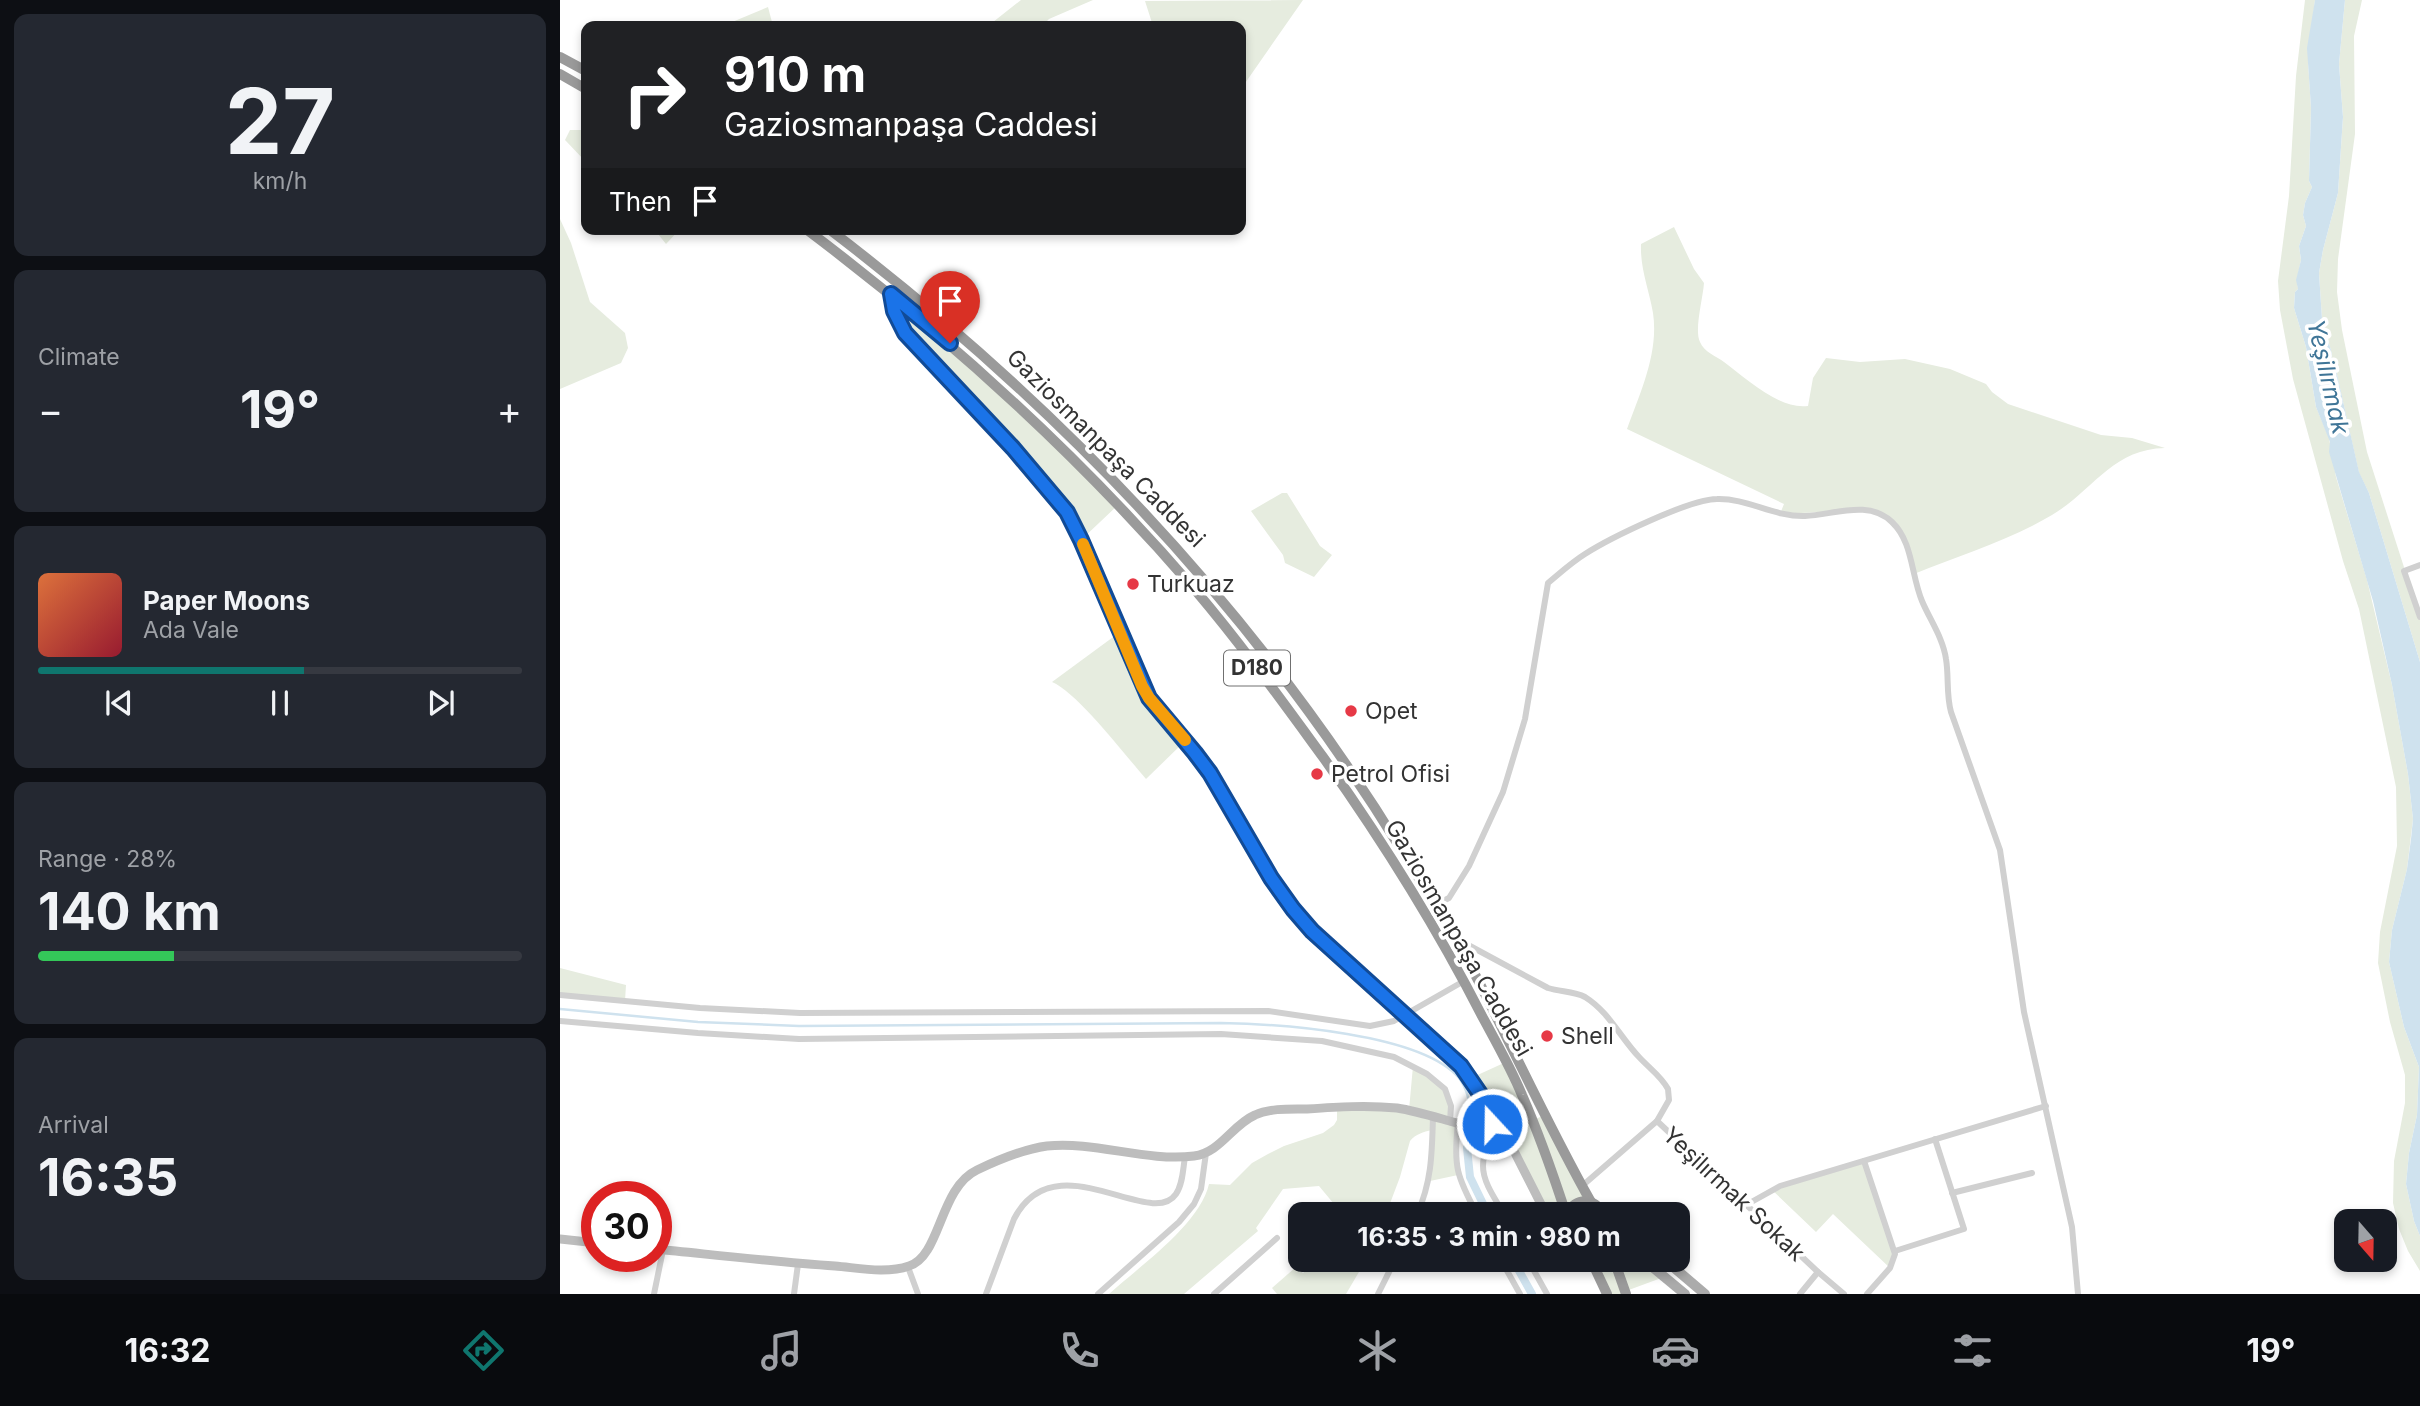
<!DOCTYPE html>
<html lang="en">
<head>
<meta charset="utf-8">
<style>
	body { margin:0; font-family:Inter,sans-serif; background:#242831; color:#f1f3f6; height:100vh; display:flex; flex-direction:column; font-size:26px; white-space:nowrap }
	* { box-sizing:border-box; margin:0 }
	p { font-size:23px; color:#9ea1a6 }
	.icon { flex:none; width:38px; height:38px; fill:none; stroke:currentColor; stroke-width:2; stroke-linecap:round; stroke-linejoin:round }
	.map { position:relative; flex:1; overflow:hidden }
	.details { display:flex; flex-direction:column; gap:14px; padding:14px; background:#0d0f14; width:560px }
	.details>* { flex:none }
	.top-card { position:absolute; left:21px; top:21px; width:665px; height:214px; border-radius:14px; box-shadow:0 4px 10px #0003; background:#202124; color:#fff; overflow:hidden }
	.needle { width:46px; rotate:160deg }
	.fabs { position:absolute; left:1774px; top:1209px; display:grid; gap:14px }
	.fabs a { display:grid; place-items:center; width:63px; height:63px; border-radius:14px; background:#171b24; box-shadow:0 4px 10px #0003; font-size:35px }
	.speed { position:absolute; left:21px; top:1181px; display:flex; gap:14px; font-size:35px; font-weight:700; text-align:center }
	.speed>* { display:grid; place-content:center; width:91px; height:91px; border-radius:50%; background:#171b24; box-shadow:0 4px 10px #0003; line-height:1 }
	.speed .limit { border:10px solid #d22; background:#fff; color:#111 }
	.pin { position:absolute; display:grid; place-items:center; width:60px; height:60px; color:#fff; margin:-72px -30px; border-radius:50% 50% 50% 0; rotate:-45deg; box-shadow:0 0 7px #0007 }
	.pin .icon { rotate:45deg }
	.me { position:absolute; width:77px; margin:-38px; rotate:339deg; stroke-linejoin:round; filter:drop-shadow(0 0 5px #0008) }
	.turn { display:flex; align-items:center; gap:24px; height:147px; padding:0 28px; font-size:32px }
	.turn .icon { width:91px; height:91px; stroke-width:2.5 }
	.turn b { display:block; font-size:49px; line-height:60px }
	.then { display:flex; align-items:center; height:66px; padding:0 28px; background:#0003; gap:14px; font-size:26px }
	.big { font-size:52px; font-weight:700; line-height:1.1 }
	.details .tile { flex:1; display:flex; flex-direction:column; justify-content:center; gap:10px; min-width:0; padding:0 24px; border-radius:14px; background:#242831 }
	.details .dial { align-items:center; gap:0 }
	.dial b { font-size:91px; line-height:1 }
	.song { display:flex; align-items:center; gap:21px }
	.cover { width:84px; height:84px; border-radius:10px; background:linear-gradient(135deg,hsl(20 70% 55%),hsl(350 70% 35%)) }
	.played { height:7px; border-radius:4px; background:linear-gradient(90deg,#0f766e 55%,#363941 55%) }
	.keys { display:flex; justify-content:space-around; direction:ltr }
	.heat { display:flex; justify-content:space-between; align-items:center; font-size:38px; direction:ltr }
	.charge { height:10px; border-radius:5px; background:linear-gradient(90deg,#34c759 28%,#363941 0) }
	.trip { position:absolute; left:728px; top:1202px; width:402px; height:70px; border-radius:14px; background:#171b24; box-shadow:0 4px 10px #0003; font-weight:700; line-height:70px; text-align:center }
	.menu { display:flex; height:112px; justify-content:space-around; align-items:center; background:#090b0e; color:#9ea1a6 }
	.menu .icon { width:49px; height:49px }
	.menu .current { color:#0f766e }
	.menu b { font-size:32px; color:#f1f3f6 }
	main { display:flex; flex:1; min-height:0 }
	.map>svg:first-child { display:block }
	.green { fill:#e6ecdf }
	.water { fill:#cfe2ee }
	.lines { fill:none; stroke-linecap:round; stroke-linejoin:round }
	.stream { stroke:#cfe2ee; stroke-width:2.5 }
	.canal { stroke:#cfe2ee; stroke-width:8 }
	.street { stroke:#d0d0d0; stroke-width:6 }
	.secondary { stroke:#bdbdbd; stroke-width:9 }
	.primary { stroke:#ababab; stroke-width:10 }
	.highway { stroke:#9a9a9a; stroke-width:10 }
	.route-casing { stroke:#114b97; stroke-width:18 }
	.route { stroke:#1a73e8; stroke-width:12 }
	.slow { stroke:#f59e0b; stroke-width:12 }
	.poi-dot { fill:#e63946; stroke:#fff; stroke-width:2.5 }
	.labels { text-anchor:middle; stroke-width:7; stroke-linejoin:round; paint-order:stroke }
	.shield { fill:#fff; stroke:#707070; stroke-width:2 }
	.shield-label { font-size:21px; font-weight:bold; fill:#333 }
	.street-label { font-size:23px; fill:#333; stroke:#fff }
	.poi-label { font-size:23px; fill:#333; stroke:#fff; text-anchor:start }
	.water-label { font-size:24px; font-style:italic; fill:#3f7597; stroke:#fff }
</style>
</head>
<body>
<main>
<section class="details">
<div class="tile dial"><b>27</b><p>km/h</p></div>
<div class="tile"><p>Climate</p>
<div class="heat"><a>−</a><b class="big">19°</b><a>+</a></div>
</div>
<div class="tile">
<div class="song"><i class="cover"></i><div><b>Paper Moons</b><p>Ada Vale</p></div></div>
<div class="played"></div>
<div class="keys"><svg class="icon" aria-label="previous" viewBox="0 0 24 24"><path d="M18 5L8 12l10 7zM5 5v14"/></svg><svg class="icon" aria-label="pause" viewBox="0 0 24 24"><path d="M8 5v14M16 5v14"/></svg><svg class="icon" aria-label="next" viewBox="0 0 24 24"><path d="M6 5l10 7-10 7zM19 5v14"/></svg></div>
</div>
<div class="tile"><p>Range · 28%</p><b class="big">140 km</b><div class="charge"></div></div>
<div class="tile"><p>Arrival</p><b class="big">16:35</b></div>
</section>
<div class="map">
<svg width="1860" height="1294" viewBox="0 0 1860 1294">
	<rect width="100%" height="100%" fill="#fff"/>
	<!-- green -->
	<g class="green">
		<polygon points="461,0 533,0 489,19 482,26 428,26"/>
		<polygon points="743,0 681,89 681,26 593,26 585,1"/>
		<polygon points="1745,0 1755,0 1748,62 1751,108 1749,181 1752,187 1745,203 1743,215 1746,226 1739,246 1741,260 1737,279 1738,289 1735,292 1734,308 1746,347 1756,407 1769,438 1776,477 1807,580 1832,685 1848,774 1853,819 1847,869 1832,930 1829,962 1844,1027 1859,1067 1857,1115 1849,1153 1846,1184 1854,1221 1860,1236 1860,1271 1848,1251 1839,1229 1833,1203 1834,1161 1845,1103 1845,1075 1830,1022 1818,963 1820,932 1837,846 1836,787 1799,609 1783,561 1733,379 1720,310 1718,281 1729,196 1736,76"/>
		<polygon points="1785,0 1802,0 1794,36 1795,134 1778,259 1777,292 1782,330 1807,452 1860,617 1860,662 1809,493 1799,473 1776,370 1771,363 1772,354 1762,319 1759,273 1763,250 1778,193 1783,117 1779,64"/>
		<polygon points="208,7 213,26 163,26 165,25"/>
		<polygon points="10,130 26,130 26,162 5,140"/>
		<polygon points="0,219 11,243 30,302 65,333 68,348 61,363 0,389"/>
		<path d="M1114,227L1134,269L1144,283C1143,298 1134,330 1140,342C1144,352 1156,356 1164,362C1186,378 1219,410 1248,406L1253,378L1266,358L1300,362L1345,359L1390,369L1426,384L1432,392L1448,404L1541,435L1572,438L1605,448C1552,449 1534,490 1492,515C1450,540 1400,555 1354,574L1342,537L1319,513L1285,511L1220,514L1224,504L1067,429C1080,393 1099,353 1093,313C1089,289 1080,269 1081,244Z"/>
		<polygon points="94,229 120,229 106,244"/>
		<polygon points="331,294 558,505 521,540 507,512 345,333"/>
		<polygon points="722,493 727,493 760,546 772,555 754,577 725,563 723,555 691,511"/>
		<path d="M560,632L582,686L625,741L586,779C565,755 518,693 492,682Z"/>
		<polygon points="0,968 66,985 65,1001 0,995"/>
		<polygon points="946,1062 973,1120 985,1115 1043,1214 986,1214 961,1165 932,1134 930,1114 911,1078"/>
		<path d="M853,1066L867,1074L889,1097L890,1121L898,1123V1175L870,1181L872,1130C863,1132 856,1134 850,1141L840,1177L826,1214H778L779,1210L759,1186L723,1189L696,1228L698,1231L624,1294H549C580,1266 640,1224 649,1184L670,1185L692,1163L708,1154L724,1146L763,1133L774,1125L777,1120V1107L849,1110Z"/>
		<polygon points="1304,1161 1335,1248 1330,1268 1273,1214 1256,1232 1211,1189"/>
		<polygon points="758,1260 806,1260 786,1294 717,1294 712,1288 736,1267 743,1273"/>
		<polygon points="1031,1260 1084,1260 1104,1277 1066,1291 1066,1294 1047,1294"/>
	</g>
	<!-- water -->
	<polygon class="water" points="1755,0 1785,0 1779,64 1783,117 1778,193 1763,250 1759,273 1762,319 1772,354 1771,363 1776,370 1799,472 1809,493 1860,662 1860,1236 1854,1221 1846,1184 1849,1153 1857,1115 1859,1067 1844,1027 1829,962 1832,930 1847,869 1851,839 1853,819 1848,774 1832,685 1813,601 1769,452 1770,442 1756,407 1746,347 1734,308 1735,292 1738,289 1736,280 1741,260 1739,246 1746,226 1743,215 1745,203 1752,187 1749,181 1751,108 1747,48"/>
	<g class="lines">
		<!-- stream -->
		<g class="stream">
			<path d="M0,1009L138,1022L239,1026L661,1023C718,1024 861,1033 899,1078C909,1091 911,1108 910,1124"/>
			<polyline points="907,1148 910,1131"/>
		</g>
		<!-- canal -->
		<g class="canal">
			<polyline points="907,1148 910,1177 928,1214"/>
			<polyline points="953,1260 972,1294"/>
		</g>
		<!-- street -->
		<g class="street">
			<path d="M332,299L337,318L345,333L453,448L507,512L521,540L588,698L650,773L711,878L733,910L752,931C784,960 816,988 848,1017C876,1042 911,1068 927,1104C940,1132 923,1141 923,1166C923,1183 936,1200 944,1214"/>
			<polyline points="1860,565 1844,571 1860,617"/>
			<path d="M875,905L889,898L909,866L943,792L965,719L988,583C1000,573 1012,562 1025,554C1050,538 1130,499 1157,499C1187,498 1214,517 1245,516C1274,515 1308,499 1332,522C1353,542 1351,575 1362,601C1370,620 1383,638 1386,659C1389,677 1386,694 1391,712L1440,850L1464,1012L1512,1227L1518,1294"/>
			<path d="M902,950L910,946L988,988C1000,992 1014,991 1025,997C1049,1012 1060,1037 1079,1057C1089,1068 1101,1076 1108,1089L1109,1100L1097,1121"/>
			<polyline points="0,995 140,1008 240,1013 708,1011 810,1026 834,1021 904,981"/>
			<polyline points="0,1021 138,1033 239,1039 661,1034 762,1041 834,1057 867,1074 885,1089 891,1106 890,1121"/>
			<path d="M898,1123C893,1166 897,1177 917,1214"/>
			<polyline points="1304,1161 1335,1254 1330,1268 1307,1294"/>
			<polyline points="1022,1186 1097,1121 1258,1272 1284,1294"/>
			<polyline points="1392,1193 1472,1173"/>
			<polyline points="1186,1205 1220,1186 1486,1106"/>
			<path d="M857,1214C872,1182 872,1151 873,1116"/>
			<polyline points="1335,1251 1404,1229 1375,1139"/>
			<polyline points="941,1260 960,1294"/>
			<polyline points="968,1260 987,1294"/>
			<polyline points="348,1267 358,1294"/>
			<polyline points="94,1294 103,1250"/>
			<polyline points="234,1294 238,1264"/>
			<path d="M426,1294L454,1219C495,1140 591,1231 616,1194C623,1184 623,1168 625,1157"/>
			<polyline points="538,1294 619,1222 634,1204 641,1189 646,1153"/>
			<polyline points="654,1294 717,1238"/>
			<polyline points="818,1294 835,1260"/>
			<polyline points="1240,1294 1258,1272"/>
		</g>
		<!-- secondary -->
		<g class="secondary">
			<polyline points="0,1239 37,1243"/>
			<path d="M96,1249C156,1255 215,1262 275,1266C299,1268 326,1274 349,1266C381,1256 379,1188 417,1170C438,1160 464,1149 487,1146C535,1141 586,1162 634,1156C660,1153 672,1125 695,1115C710,1108 730,1109 747,1109C777,1107 807,1105 837,1108C856,1111 875,1117 893,1122C916,1128 937,1133 954,1151L986,1214"/>
		</g>
		<!-- primary -->
		<g class="primary">
			<polyline points="1084,1260 1125,1294"/>
			<polyline points="1105,1260 1145,1294"/>
		</g>
		<!-- highway -->
		<g class="highway">
			<polyline points="0,57 26,71"/>
			<polyline points="0,74 26,89"/>
			<path d="M246,229C388,336 520,456 636,591C681,644 722,701 763,757C822,840 876,926 922,1016C936,1042 951,1068 962,1095C979,1134 993,1174 1006,1214"/>
			<path d="M269,229C496,402 695,610 844,854C870,896 897,939 920,984C957,1057 991,1131 1031,1202"/>
			<path d="M1007,1214C1015,1197 1035,1197 1043,1214"/>
			<polyline points="1031,1260 1047,1294"/>
			<polyline points="1054,1260 1066,1294"/>
		</g>
	</g>
	<g class="lines">
		<defs>
			<polyline id="route" points="390,343 331,294 334,311 345,333 453,448 507,512 521,540 589,698 635,753 650,773 711,878 733,909 752,931 901,1066 927,1104 932,1124"/>
		</defs>
		<!-- route casing -->
		<use href="#route" class="route-casing"/>
		<!-- route -->
		<use href="#route" class="route"/>
		<!-- slow -->
		<polyline class="slow" points="523,544 582,686 589,698 625,740"/>
	</g>
	<!-- markers -->
	<g class="poi-dot">
		<circle cx="573" cy="584" r="7"/>
		<circle cx="791" cy="711" r="7"/>
		<circle cx="757" cy="774" r="7"/>
		<circle cx="987" cy="1036" r="7"/>
	</g>
	<g class="labels">
		<!-- shield labels -->
		<rect class="shield" x="664" y="650.5" width="66" height="35" rx="5"/>
		<g class="shield-label">
			<text x="697" y="675">D180</text>
		</g>
		<!-- street labels -->
		<g class="street-label">
			<text transform="translate(546 448) rotate(45)" y="8">Gaziosmanpaşa Caddesi</text>
			<text transform="translate(899 938) rotate(60)" y="8">Gaziosmanpaşa Caddesi</text>
			<text transform="translate(1174 1194) rotate(43)" y="8">Yeşilırmak Sokak</text>
		</g>
		<!-- poi labels -->
		<g class="poi-label">
			<text x="587" y="592">Turkuaz</text>
			<text x="805" y="719">Opet</text>
			<text x="771" y="782">Petrol Ofisi</text>
			<text x="1001" y="1044">Shell</text>
		</g>
		<!-- water labels -->
		<g class="water-label">
			<text transform="translate(1768 377) rotate(77)" y="8">Yeşilırmak</text>
		</g>
	</g>
</svg>
<div class="fabs">
<a><svg class="needle" viewBox="-14 -14 28 28"><path d="M0-13l5 13h-10z" fill="#e53935"/><path d="M0 13l5-13h-10z" fill="#9ea1a6"/></svg></a>
</div>
<div class="speed"><div class="limit">30</div></div>
<div class="pin" style="left:390px;top:343px;background:#d93025"><svg class="icon" aria-label="arrive" viewBox="0 0 24 24"><path d="M6 21V4h12l-3 4 3 4H6"/></svg></div>
<svg class="me" style="left:932px;top:1124px" viewBox="-20 -20 40 40"><circle r="17" fill="#1a73e8" stroke="#fff" stroke-width="3"/><path d="M0-11L8 9 0 5-8 9z" fill="#fff"/></svg>
<div class="trip">16:35 · 3 min · 980 m</div>
<div class="top-card">
<div class="turn"><svg class="icon" aria-label="right" viewBox="0 0 24 24"><path d="M7 20v-9h11M14 6l5 5-5 5"/></svg><div><b>910 m</b>Gaziosmanpaşa Caddesi</div></div>
<div class="then">Then<svg class="icon" aria-label="arrive" viewBox="0 0 24 24"><path d="M6 21V4h12l-3 4 3 4H6"/></svg></div>
</div>
</div>
</main>
<nav class="menu">
<b>16:32</b>
<svg class="icon current" aria-label="directions" viewBox="0 0 24 24"><path d="M12 3l9 9-9 9-9-9zM9 14v-3h6M13 9l2 2-2 2"/></svg>
<svg class="icon" aria-label="music" viewBox="0 0 24 24"><path d="M9 18V5l10-2v13"/><circle cx="6" cy="18" r="3"/><circle cx="16" cy="16" r="3"/></svg>
<svg class="icon" aria-label="phone" viewBox="0 0 24 24"><path d="M5 4h4l2 5-3 2q2 4 5 5l2-3 5 2v4C11 20 4 13 5 4z"/></svg>
<svg class="icon" aria-label="climate" viewBox="0 0 24 24"><path d="M12 3v18M4 7l16 10M4 17L20 7"/></svg>
<svg class="icon" aria-label="car" viewBox="0 0 24 24"><path d="M5 17H2v-5l4-1 3-4h7l3 4 3 1v5h-3M9 17h6M6 11h13"/><circle cx="7" cy="17" r="2"/><circle cx="17" cy="17" r="2"/></svg>
<svg class="icon" aria-label="filters" viewBox="0 0 24 24"><path d="M4 7h16M4 17h16"/><circle cx="9" cy="7" r="2"/><circle cx="15" cy="17" r="2"/></svg>
<b>19°</b>
</nav>
</body>
</html>
